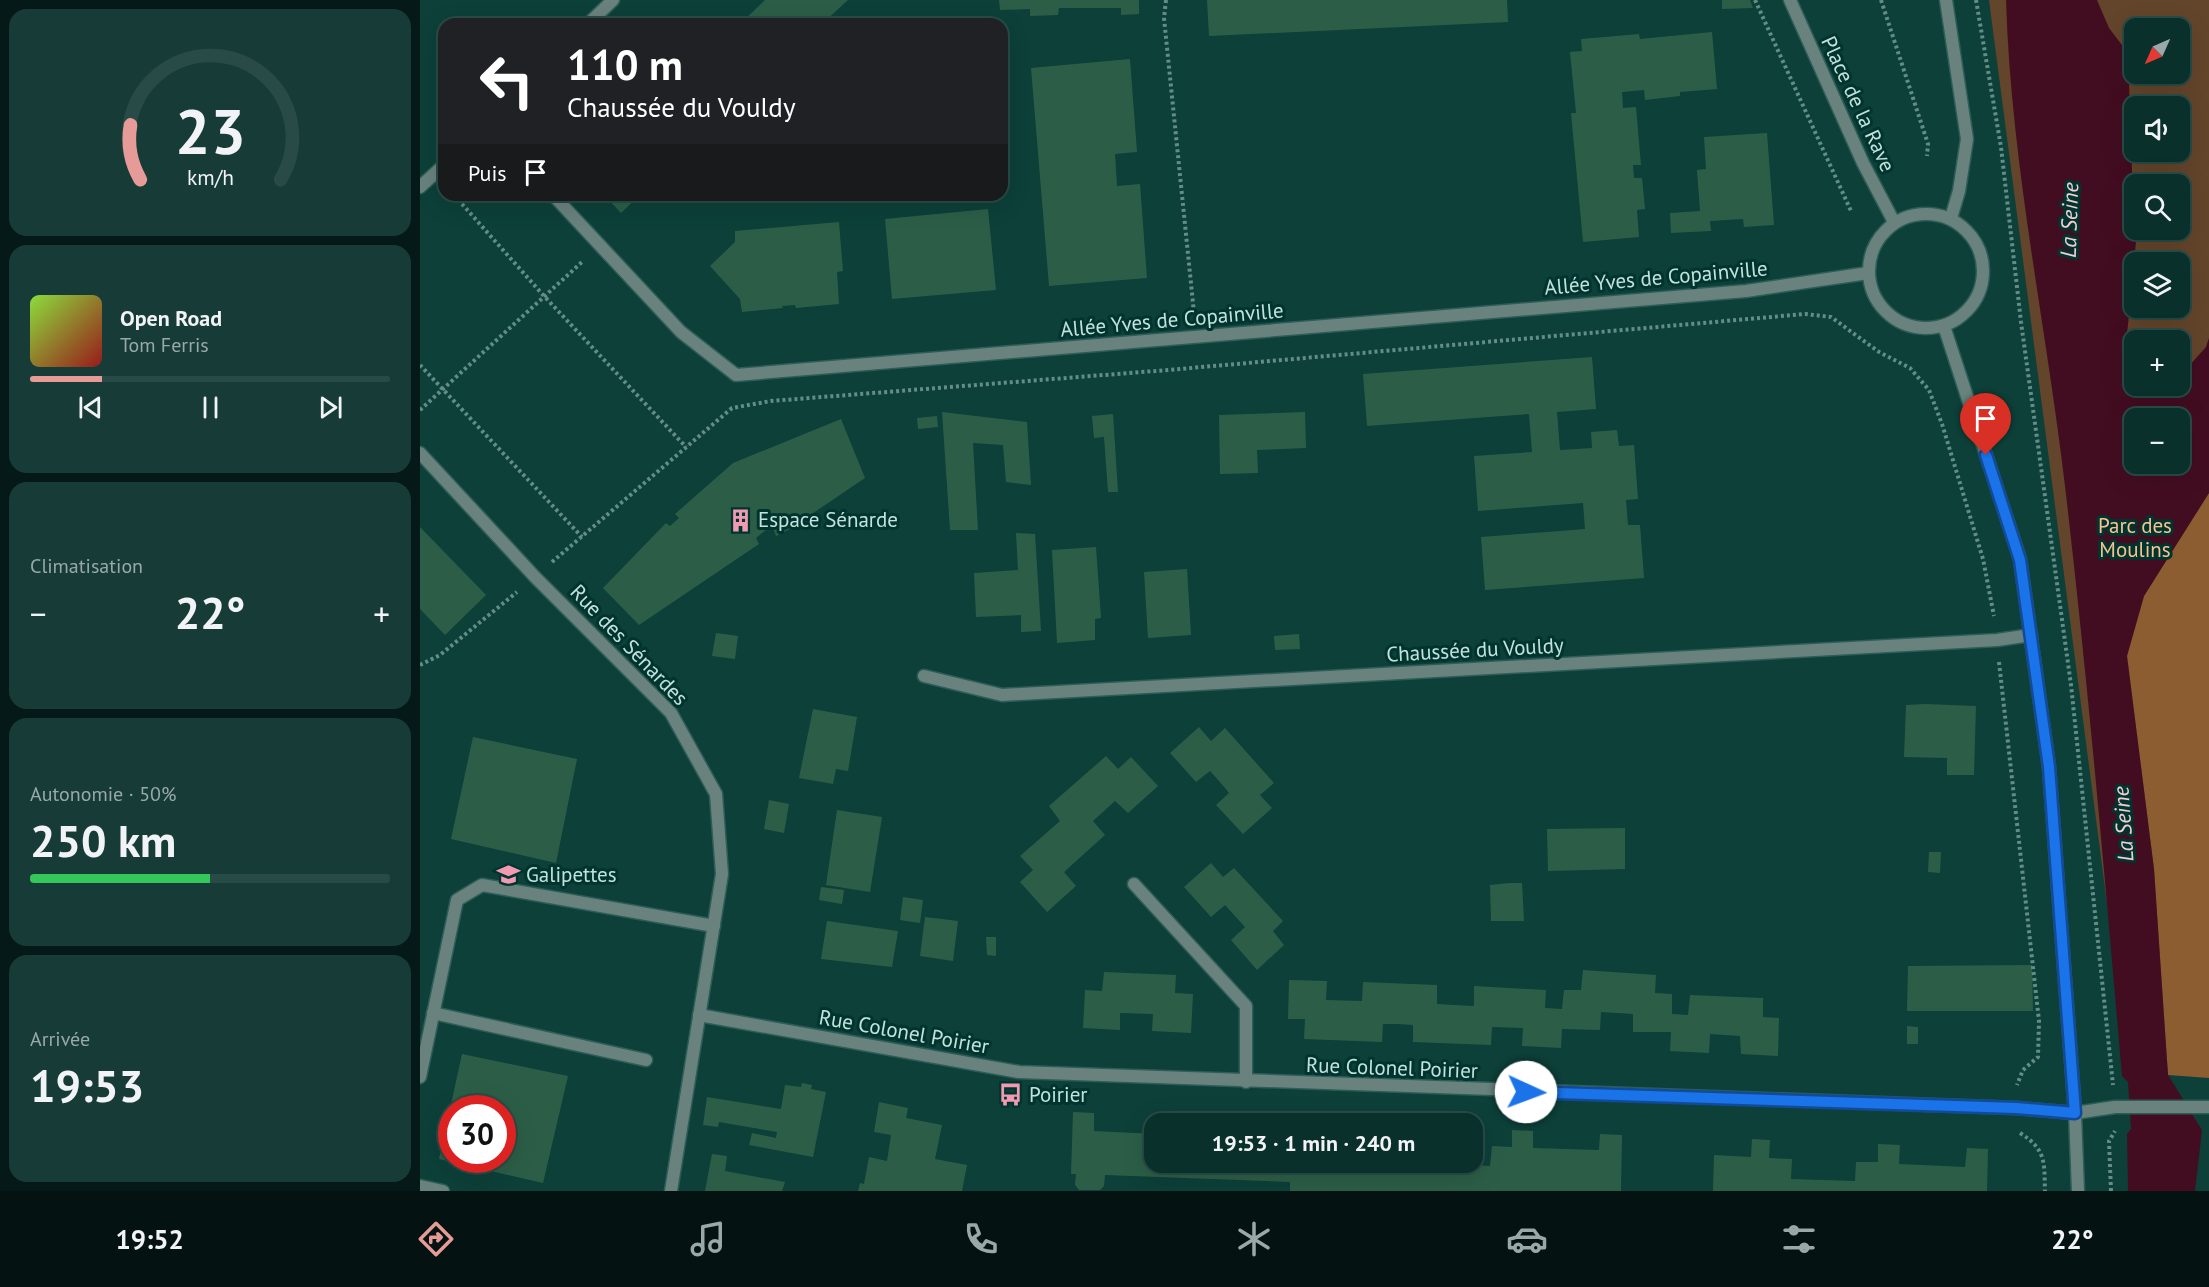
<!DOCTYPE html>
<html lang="fr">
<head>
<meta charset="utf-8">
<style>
	body { margin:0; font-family:"PT Sans",sans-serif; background:#173c37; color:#f1f3f6; height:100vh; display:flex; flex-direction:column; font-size:22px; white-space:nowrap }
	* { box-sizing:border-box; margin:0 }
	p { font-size:20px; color:#99a9a9 }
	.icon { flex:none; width:33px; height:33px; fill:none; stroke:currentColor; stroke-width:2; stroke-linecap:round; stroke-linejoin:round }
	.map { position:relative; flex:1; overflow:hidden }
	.side { display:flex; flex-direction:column; gap:9px; padding:9px; background:#051a18; width:420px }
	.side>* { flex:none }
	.banner { position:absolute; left:18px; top:18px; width:570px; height:183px; border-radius:18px; box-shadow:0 6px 24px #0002,0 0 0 2px #294b47; background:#202124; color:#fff; overflow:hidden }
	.needle { width:39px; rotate:225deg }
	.tools { position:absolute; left:1704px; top:18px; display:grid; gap:12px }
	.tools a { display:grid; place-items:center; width:66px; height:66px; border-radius:12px; background:#09302b; box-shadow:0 6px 24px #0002,0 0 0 2px #294b47; font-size:30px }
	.speed { position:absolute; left:18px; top:1095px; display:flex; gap:12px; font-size:30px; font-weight:700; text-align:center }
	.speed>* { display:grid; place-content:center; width:78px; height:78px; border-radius:50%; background:#09302b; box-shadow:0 6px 24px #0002,0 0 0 2px #294b47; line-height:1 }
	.speed .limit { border:9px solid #d22; background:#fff; color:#111 }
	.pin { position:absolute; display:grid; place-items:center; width:51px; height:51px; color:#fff; margin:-62px -26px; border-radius:50% 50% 50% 0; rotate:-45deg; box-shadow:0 0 6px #0007 }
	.pin .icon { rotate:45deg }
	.me { position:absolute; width:66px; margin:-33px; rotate:92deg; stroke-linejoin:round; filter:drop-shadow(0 0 4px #0008) }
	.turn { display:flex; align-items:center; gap:21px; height:126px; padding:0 30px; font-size:27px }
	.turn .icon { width:78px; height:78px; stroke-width:2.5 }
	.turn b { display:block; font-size:42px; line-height:51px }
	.then { display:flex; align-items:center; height:57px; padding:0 30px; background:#0003; gap:12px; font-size:22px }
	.big { font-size:45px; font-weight:700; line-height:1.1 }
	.side .card { flex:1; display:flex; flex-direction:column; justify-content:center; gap:9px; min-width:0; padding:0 21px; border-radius:18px; background:#173c37 }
	.side .dial { align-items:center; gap:0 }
	.dial svg { height:156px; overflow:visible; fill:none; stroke:#294b47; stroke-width:7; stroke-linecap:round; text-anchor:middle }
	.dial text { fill:#f1f3f6; stroke:none }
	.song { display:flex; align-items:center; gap:18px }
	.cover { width:72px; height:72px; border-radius:9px; background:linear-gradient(135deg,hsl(90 70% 55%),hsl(0 70% 35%)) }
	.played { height:6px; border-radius:3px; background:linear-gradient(90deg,#e69b98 20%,#294b47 20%) }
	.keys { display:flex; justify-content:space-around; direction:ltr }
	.heat { display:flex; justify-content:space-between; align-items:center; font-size:33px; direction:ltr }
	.charge { height:9px; border-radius:4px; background:linear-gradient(90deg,#34c759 50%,#294b47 0) }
	.trip { position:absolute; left:724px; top:1113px; width:339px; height:60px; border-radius:18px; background:#09302b; box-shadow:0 6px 24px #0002,0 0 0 2px #294b47; font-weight:700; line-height:60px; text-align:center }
	.dock { display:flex; height:96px; justify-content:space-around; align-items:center; background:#041311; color:#99a9a9 }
	.dock .icon { width:42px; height:42px }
	.dock .selected { color:#e69b98 }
	.dock b { font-size:27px; color:#f1f3f6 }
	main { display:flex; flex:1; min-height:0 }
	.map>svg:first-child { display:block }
	.green { fill:#63452b; fill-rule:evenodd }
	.forest { fill:#8c5d31 }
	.water { fill:#430d21; fill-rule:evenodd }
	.building { fill:#2c5e47; fill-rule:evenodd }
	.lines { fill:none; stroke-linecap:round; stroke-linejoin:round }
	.service-casing { stroke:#2d5d56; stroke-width:15 }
	.minor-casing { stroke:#2d5d56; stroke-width:15 }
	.tertiary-casing { stroke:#2d5d56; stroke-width:15 }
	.path { stroke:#638d86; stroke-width:4; stroke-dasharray:3 3; stroke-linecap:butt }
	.service { stroke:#69827e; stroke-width:12 }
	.minor { stroke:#69827e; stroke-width:12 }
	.tertiary { stroke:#69827e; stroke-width:12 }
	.route-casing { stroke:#114b97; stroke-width:15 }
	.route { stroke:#1a73e8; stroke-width:10 }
	.labels { text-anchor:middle; stroke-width:6; stroke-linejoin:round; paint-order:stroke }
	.street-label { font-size:21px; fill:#c4e2dc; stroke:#00352f }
	.poi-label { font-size:21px; fill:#c4e2dc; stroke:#00352f; text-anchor:start }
	.park-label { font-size:21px; fill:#fbc290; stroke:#00352f }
	.water-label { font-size:22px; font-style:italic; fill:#f4cdd6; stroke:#00352f }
</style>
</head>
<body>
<main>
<section class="side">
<div class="card dial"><svg viewBox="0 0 100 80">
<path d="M14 69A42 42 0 1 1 86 69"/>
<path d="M14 69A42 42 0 0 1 9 41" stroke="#e69b98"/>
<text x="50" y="56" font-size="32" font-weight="700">23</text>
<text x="50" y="72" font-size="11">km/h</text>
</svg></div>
<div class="card">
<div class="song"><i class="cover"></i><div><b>Open Road</b><p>Tom Ferris</p></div></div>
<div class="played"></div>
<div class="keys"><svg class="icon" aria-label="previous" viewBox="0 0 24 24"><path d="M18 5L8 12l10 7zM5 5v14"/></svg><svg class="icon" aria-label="pause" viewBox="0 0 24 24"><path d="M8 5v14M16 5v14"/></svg><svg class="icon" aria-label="next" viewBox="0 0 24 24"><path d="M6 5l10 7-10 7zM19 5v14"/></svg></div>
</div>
<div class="card"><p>Climatisation</p>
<div class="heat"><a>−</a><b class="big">22°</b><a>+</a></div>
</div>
<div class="card"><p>Autonomie · 50%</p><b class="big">250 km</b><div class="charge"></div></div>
<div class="card"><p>Arrivée</p><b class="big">19:53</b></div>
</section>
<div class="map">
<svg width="1789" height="1191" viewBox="0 0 1789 1191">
	<rect width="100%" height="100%" fill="#0c4039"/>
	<!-- green -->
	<path class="green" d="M1569,0H1789V1061L1709,1072ZM1714,28H1760V74H1714ZM1714,106H1760V152H1714ZM1714,184H1760V230H1714ZM1714,262H1760V308H1714ZM1714,340H1760V386H1714ZM1714,418H1760V464H1714Z"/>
	<!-- forest -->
	<polygon class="forest" points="1789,493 1789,1078 1748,1075 1734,869 1707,656 1724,596"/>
	<!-- water -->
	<path class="water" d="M1586,0H1677L1689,28L1708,53L1714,230L1717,231L1706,345L1709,366L1714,369V386H1760V376L1786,347L1789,338V493L1724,596L1707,656L1734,869L1748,1075L1782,1130L1775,1191H1708L1707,1134L1711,1129L1708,1082L1702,1076C1685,879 1668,682 1645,486C1626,324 1591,164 1586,0ZM1714,418H1760V464H1714Z"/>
	<!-- building -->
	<g class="building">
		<polygon points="345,0 428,0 402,24 320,24"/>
		<polygon points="579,0 719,0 719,14 701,15 701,8 639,8 638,15 610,16 610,9 580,10"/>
		<polygon points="787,0 1087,0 1088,22 789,36"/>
		<polygon points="1302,0 1330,0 1333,8 1302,9"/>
		<polygon points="1292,32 1297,89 1260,92 1260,96 1225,100 1224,90 1202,92 1203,108 1216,107 1221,165 1213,165 1214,178 1222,178 1225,209 1217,210 1219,237 1163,242 1151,113 1156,113 1150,52 1162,51 1161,39 1219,34 1220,39"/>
		<polygon points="710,59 717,152 695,154 697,186 720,184 727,278 629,286 611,68"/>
		<polygon points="1347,133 1354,225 1324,227 1323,219 1290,221 1291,231 1251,233 1250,213 1280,211 1277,170 1286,169 1284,137"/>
		<polygon points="184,195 220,195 201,213"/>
		<polygon points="568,209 576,290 472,299 465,219"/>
		<polygon points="419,222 423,271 417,272 419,304 376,308 375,305 362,306 363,308 322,312 320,299 290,266 315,242 315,231"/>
		<polygon points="1172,357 1176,409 1137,412 1140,450 1172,448 1171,432 1197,430 1199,446 1214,445 1218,499 1206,500 1208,525 1220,525 1224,578 1065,590 1061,537 1165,529 1163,503 1058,511 1054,456 1112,452 1109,414 947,426 943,374"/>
		<polygon points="522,412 607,422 611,485 586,482 583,445 553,443 558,530 530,530"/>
		<polygon points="885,412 886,448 837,450 838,473 800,474 799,415"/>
		<polygon points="693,414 698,492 688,492 684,437 674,438 672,416"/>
		<polygon points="517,416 518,427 498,429 497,418"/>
		<polygon points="421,419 445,478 368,530 356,536 352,525 336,538 339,544 219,625 183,588 246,523 250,526 259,518 255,514 313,463"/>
		<polygon points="0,527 66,595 25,635 0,609"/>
		<polygon points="596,533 615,534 621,631 601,632 601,615 556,617 554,573 598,570"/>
		<polygon points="676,547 681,618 675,619 675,640 637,643 632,550"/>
		<polygon points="767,569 771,635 728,638 724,572"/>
		<polygon points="296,633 318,636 315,659 292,656"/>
		<polygon points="879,634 880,649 855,650 854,636"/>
		<polygon points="1505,704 1556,706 1554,775 1527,775 1527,758 1484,757 1486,705"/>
		<polygon points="393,709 437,717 428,771 416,769 413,784 379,778"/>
		<polygon points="779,727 791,741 805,728 854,783 840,795 852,808 823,834 796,805 809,793 800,782 790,771 776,782 750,753"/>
		<polygon points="53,737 157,759 136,863 31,839"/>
		<polygon points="686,756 698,769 711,757 738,786 708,813 695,801 673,821 685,835 644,872 656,886 627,912 600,882 613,870 600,856 640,821 629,806"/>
		<polygon points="349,800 369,804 364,833 344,829"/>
		<polygon points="417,810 462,817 450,892 406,885"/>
		<polygon points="1205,828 1205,869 1128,871 1127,829"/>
		<polygon points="1509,852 1521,852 1520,873 1508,872"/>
		<polygon points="791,863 803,877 814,868 863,921 853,931 864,945 837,970 811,940 825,927 805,905 791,917 764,887"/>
		<polygon points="1089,883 1102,883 1104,921 1071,921 1070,885"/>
		<polygon points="401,887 424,890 422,904 399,900"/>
		<polygon points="483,897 503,900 500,923 480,920"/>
		<polygon points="505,917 538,921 533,961 500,956"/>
		<polygon points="407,921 478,931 472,967 401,959"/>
		<polygon points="566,937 576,937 576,956 567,955"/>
		<polygon points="1612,965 1613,1011 1487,1011 1488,966"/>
		<polygon points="1163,970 1236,975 1235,993 1252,994 1252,1014 1268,1015 1270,995 1343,998 1343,1017 1359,1018 1358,1056 1321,1054 1320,1036 1290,1034 1289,1053 1250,1051 1251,1032 1213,1032 1213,1014 1181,1012 1180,1030 1142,1029 1141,1048 1102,1046 1103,1028 1072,1027 1071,1045 993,1042 993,1025 978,1024 963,1024 962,1042 884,1039 885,1019 868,1019 869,980 907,981 906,1000 942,1001 943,982 1017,985 1017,1004 1034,1005 1054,1006 1054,986 1126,990 1125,1008 1142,1009 1144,990 1161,990"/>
		<polygon points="684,972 756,975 755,993 773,994 771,1033 732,1031 733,1014 700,1013 700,1030 663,1028 665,990 682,991"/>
		<polygon points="1487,1026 1498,1027 1498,1044 1487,1044"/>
		<path d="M42,1054L148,1076L123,1183L19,1159ZM32,1108H82V1160H32Z"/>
		<polygon points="382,1083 392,1085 391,1089 406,1092 393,1157 329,1145 332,1133 356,1138 357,1132 299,1122 298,1127 283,1125 287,1097 361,1109 365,1085 381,1087"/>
		<polygon points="459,1102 488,1108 486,1118 522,1125 515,1159 547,1165 542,1191 438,1191 440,1183 444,1184 449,1157 467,1161 471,1135 454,1132"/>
		<polygon points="653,1112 674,1113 674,1131 735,1134 735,1162 1003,1162 1070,1166 1072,1146 1092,1147 1092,1130 1113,1131 1113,1148 1179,1150 1180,1134 1202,1135 1201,1191 870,1191 870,1182 685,1175 684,1186 680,1190 659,1190 655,1185 656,1174 651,1174"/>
		<polygon points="742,1117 783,1119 782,1124 741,1124"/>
		<polygon points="1332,1139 1350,1140 1349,1158 1372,1159 1371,1179 1435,1181 1436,1162 1458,1162 1458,1144 1480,1145 1479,1164 1545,1167 1547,1148 1568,1149 1567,1191 1293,1191 1294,1155 1331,1157"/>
		<polygon points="292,1154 307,1156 305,1171 365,1182 362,1191 285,1191"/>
	</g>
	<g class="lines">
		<defs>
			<g id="service">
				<polyline points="13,1013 226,1060"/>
				<polyline points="0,1077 37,900 62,885 294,926"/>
				<polyline points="0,1186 23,1191"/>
			</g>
			<g id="minor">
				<polyline points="1370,0 1443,163 1474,222"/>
				<polyline points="168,24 193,0"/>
				<polyline points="0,187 24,165"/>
				<polyline points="133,195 261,332 316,375 1326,291 1448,273"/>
				<polyline points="0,453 115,577 251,713 296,794 302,874 251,1191"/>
				<polyline points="504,676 582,695 1577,640 1611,635"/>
				<polyline points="714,884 826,1006 826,1082"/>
				<polyline points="279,1015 599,1072 1597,1108 1655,1113 1695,1107 1789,1107"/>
			</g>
			<g id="tertiary">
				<polyline points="1526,0 1547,139 1539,191 1531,218"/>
				<circle cx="1506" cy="271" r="57"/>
				<polyline points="1524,326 1600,559 1629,767 1655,1113 1658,1191"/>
			</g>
		</defs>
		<!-- service casing -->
		<use href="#service" class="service-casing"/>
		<!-- minor casing -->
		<use href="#minor" class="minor-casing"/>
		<!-- tertiary casing -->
		<use href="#tertiary" class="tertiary-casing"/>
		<!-- path -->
		<g class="path">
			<polyline points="746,0 744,18 774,313"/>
			<polyline points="1335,0 1431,211"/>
			<polyline points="1461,0 1508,144 1507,156"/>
			<polyline points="1556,0 1581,147 1601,322 1651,685 1693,1085"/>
			<polyline points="34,195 124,296 266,447"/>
			<polyline points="0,365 162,537"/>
			<polyline points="0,410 162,262"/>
			<polyline points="132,562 312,408 351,401 748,370 1385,314 1411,317 1459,352 1490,368 1509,390 1522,424 1563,559 1574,616"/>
			<polyline points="1579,662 1619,1021 1618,1057 1603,1070 1597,1085"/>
			<polyline points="0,665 20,655 97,592"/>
			<path d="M1600,1133C1627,1150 1624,1163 1625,1191"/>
			<polyline points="1691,1191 1689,1141 1695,1131"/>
		</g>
		<!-- service -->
		<use href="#service" class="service"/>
		<!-- minor -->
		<use href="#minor" class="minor"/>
		<!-- tertiary -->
		<use href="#tertiary" class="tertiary"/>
	</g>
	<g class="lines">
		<defs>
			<polyline id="route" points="1106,1092 1596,1108 1655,1113 1629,767 1600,560 1566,455"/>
		</defs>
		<!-- route casing -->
		<use href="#route" class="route-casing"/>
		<!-- route -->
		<use href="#route" class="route"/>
	</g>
	<!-- icons -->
	<defs>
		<symbol id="building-bare" viewBox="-9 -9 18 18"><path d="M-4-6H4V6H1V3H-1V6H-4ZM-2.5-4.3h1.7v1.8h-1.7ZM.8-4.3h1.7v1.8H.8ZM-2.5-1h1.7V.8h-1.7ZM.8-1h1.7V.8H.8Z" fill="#f19ab2" stroke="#00352f" stroke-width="2.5" paint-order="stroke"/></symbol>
		<symbol id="school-bare" viewBox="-9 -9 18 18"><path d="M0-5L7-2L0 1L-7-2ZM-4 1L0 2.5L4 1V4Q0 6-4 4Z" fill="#f19ab2" stroke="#00352f" stroke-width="2.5" paint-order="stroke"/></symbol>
		<symbol id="bus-bare" viewBox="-9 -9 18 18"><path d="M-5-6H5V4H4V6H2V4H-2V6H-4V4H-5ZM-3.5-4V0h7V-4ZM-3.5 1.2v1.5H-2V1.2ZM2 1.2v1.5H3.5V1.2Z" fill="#f19ab2" stroke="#00352f" stroke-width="2.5" paint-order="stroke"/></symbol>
	</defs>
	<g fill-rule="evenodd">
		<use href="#building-bare" x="304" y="504" width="33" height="33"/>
		<use href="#school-bare" x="72" y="858" width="33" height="33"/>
		<use href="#bus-bare" x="574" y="1078" width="33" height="33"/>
	</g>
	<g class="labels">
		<!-- street labels -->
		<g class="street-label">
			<text transform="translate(1438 104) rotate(65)" y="7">Place de la Rave</text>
			<text transform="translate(1236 278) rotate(-5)" y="7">Allée Yves de Copainville</text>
			<text transform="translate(752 320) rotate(-5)" y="7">Allée Yves de Copainville</text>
			<text transform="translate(209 645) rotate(46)" y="7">Rue des Sénardes</text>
			<text transform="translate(1055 650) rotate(-3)" y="7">Chaussée du Vouldy</text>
			<text transform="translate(484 1032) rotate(10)" y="7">Rue Colonel Poirier</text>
			<text transform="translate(972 1068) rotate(2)" y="7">Rue Colonel Poirier</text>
		</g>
		<!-- poi labels -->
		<g class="poi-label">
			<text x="338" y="527">Espace Sénarde</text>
			<text x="106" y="882">Galipettes</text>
			<text x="609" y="1102">Poirier</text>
		</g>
		<!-- park labels -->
		<g class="park-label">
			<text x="1715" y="533">Parc des<tspan x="1715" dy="24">Moulins</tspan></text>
		</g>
		<!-- water labels -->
		<g class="water-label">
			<text transform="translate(1649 220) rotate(-88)" y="8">La Seine</text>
			<text transform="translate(1703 824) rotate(-94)" y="8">La Seine</text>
		</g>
	</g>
</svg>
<div class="tools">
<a><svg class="needle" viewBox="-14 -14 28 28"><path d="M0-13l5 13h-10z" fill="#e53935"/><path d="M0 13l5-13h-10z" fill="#99a9a9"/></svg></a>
<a><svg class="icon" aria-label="sound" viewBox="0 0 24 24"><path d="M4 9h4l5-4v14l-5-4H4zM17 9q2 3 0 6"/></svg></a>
<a><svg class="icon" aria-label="search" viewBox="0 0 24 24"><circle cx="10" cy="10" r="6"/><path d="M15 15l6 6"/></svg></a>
<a><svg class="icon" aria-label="layers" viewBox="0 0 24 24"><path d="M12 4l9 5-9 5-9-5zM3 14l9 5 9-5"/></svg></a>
<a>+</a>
<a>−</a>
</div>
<div class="speed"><div class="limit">30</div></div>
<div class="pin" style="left:1566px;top:455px;background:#d93025"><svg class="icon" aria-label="arrive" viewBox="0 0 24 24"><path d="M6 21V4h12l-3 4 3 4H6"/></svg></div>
<svg class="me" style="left:1106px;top:1092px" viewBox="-20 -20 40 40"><circle r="19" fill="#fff"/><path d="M0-13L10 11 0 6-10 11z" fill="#1a73e8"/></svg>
<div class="trip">19:53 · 1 min · 240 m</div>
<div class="banner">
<div class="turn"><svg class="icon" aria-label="left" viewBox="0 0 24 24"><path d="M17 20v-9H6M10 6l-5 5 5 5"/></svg><div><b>110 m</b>Chaussée du Vouldy</div></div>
<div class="then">Puis<svg class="icon" aria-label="arrive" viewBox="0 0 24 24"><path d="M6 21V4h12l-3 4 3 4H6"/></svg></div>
</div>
</div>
</main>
<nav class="dock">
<b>19:52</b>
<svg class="icon selected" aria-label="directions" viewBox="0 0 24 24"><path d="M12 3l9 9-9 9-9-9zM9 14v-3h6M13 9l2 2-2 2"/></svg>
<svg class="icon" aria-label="music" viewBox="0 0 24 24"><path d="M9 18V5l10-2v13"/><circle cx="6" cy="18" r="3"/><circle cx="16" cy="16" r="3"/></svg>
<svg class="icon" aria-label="phone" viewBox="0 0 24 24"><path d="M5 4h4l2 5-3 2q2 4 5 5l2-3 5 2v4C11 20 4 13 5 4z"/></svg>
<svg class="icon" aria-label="climate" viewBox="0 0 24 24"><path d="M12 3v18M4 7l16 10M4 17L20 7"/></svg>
<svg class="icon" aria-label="car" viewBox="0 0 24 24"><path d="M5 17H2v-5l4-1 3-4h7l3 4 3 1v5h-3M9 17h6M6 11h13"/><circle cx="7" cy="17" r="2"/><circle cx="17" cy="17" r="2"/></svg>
<svg class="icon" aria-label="filters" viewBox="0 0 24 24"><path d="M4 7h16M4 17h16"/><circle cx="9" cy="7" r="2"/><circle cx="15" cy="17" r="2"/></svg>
<b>22°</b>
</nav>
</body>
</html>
